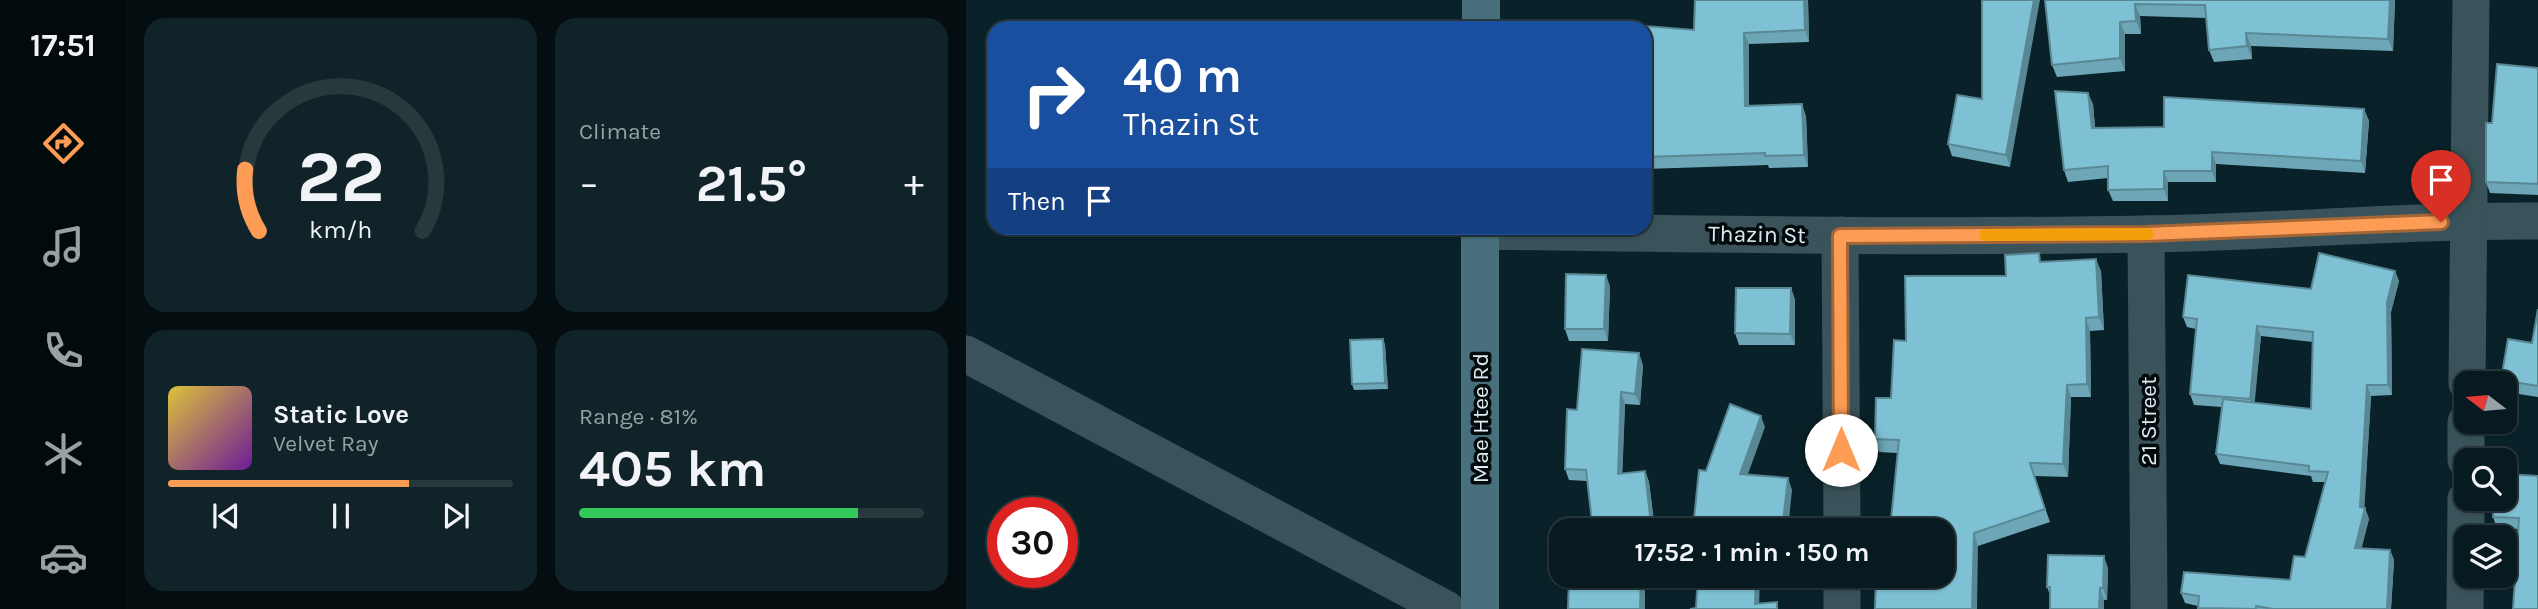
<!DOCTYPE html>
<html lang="en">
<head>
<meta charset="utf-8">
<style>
	body { margin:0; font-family:Karla,sans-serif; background:#102328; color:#f1f3f6; height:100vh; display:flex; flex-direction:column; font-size:26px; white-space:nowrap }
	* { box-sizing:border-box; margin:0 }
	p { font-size:23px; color:#98a1a4 }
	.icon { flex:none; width:38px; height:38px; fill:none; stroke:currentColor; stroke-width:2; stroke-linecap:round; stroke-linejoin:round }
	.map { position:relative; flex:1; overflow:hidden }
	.panel { display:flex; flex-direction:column; gap:18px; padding:18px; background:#040e11; width:840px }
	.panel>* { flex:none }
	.hud { position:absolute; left:21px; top:21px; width:665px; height:214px; border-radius:21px; box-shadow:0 2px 5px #0004,0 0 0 2px #28383d; background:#1a4fa0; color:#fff; overflow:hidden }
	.needle { width:46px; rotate:286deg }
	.tools { position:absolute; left:1488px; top:371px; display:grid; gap:14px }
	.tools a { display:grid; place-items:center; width:63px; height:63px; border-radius:14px; background:#071a1f; box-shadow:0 2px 5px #0004,0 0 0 2px #28383d; font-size:35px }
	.speed { position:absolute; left:21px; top:497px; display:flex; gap:14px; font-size:35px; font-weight:700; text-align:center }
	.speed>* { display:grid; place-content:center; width:91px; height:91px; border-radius:50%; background:#071a1f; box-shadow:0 2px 5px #0004,0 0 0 2px #28383d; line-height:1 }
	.speed .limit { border:10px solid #d22; background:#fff; color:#111 }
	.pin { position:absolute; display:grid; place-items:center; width:60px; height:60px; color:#fff; margin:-72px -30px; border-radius:50% 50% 50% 0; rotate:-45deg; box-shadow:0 0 7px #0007 }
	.pin .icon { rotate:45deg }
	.me { position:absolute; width:77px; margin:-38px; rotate:0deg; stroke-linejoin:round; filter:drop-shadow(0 0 5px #0008) }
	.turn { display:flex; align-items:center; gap:24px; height:147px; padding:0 21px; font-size:32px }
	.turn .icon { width:91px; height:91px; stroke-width:2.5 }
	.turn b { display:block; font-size:49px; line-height:60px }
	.then { display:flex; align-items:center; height:66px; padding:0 21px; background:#0003; gap:14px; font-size:26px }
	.big { font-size:52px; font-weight:700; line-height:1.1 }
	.panel .card { flex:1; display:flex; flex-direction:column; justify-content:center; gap:10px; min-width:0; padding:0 24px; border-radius:21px; background:#102328 }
	.panel .dial { align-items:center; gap:0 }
	.dial svg { height:182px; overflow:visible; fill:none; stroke:#28383d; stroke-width:7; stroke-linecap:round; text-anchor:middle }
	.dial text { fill:#f1f3f6; stroke:none }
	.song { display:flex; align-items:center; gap:21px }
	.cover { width:84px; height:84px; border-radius:10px; background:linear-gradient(135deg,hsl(50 70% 55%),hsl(280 70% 35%)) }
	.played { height:7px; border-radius:4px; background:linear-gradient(90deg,#fd9d55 70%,#28383d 70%) }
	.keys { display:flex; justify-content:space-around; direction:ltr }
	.heat { display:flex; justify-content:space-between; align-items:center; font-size:38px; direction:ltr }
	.charge { height:10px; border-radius:5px; background:linear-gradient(90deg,#34c759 81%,#28383d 0) }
	.panel .tiles { flex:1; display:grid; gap:18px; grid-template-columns:repeat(2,1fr) }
	.trip { position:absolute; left:583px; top:518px; width:406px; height:70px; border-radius:21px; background:#071a1f; box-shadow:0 2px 5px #0004,0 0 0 2px #28383d; font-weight:700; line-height:70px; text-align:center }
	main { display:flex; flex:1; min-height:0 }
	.dock { display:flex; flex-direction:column; width:126px; justify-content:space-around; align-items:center; background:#030a0c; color:#98a1a4 }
	.dock .icon { width:49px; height:49px }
	.dock .selected { color:#fd9d55 }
	.dock b { font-size:32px; color:#f1f3f6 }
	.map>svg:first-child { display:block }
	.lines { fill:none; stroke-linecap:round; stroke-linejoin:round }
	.street { stroke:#3a535a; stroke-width:37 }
	.secondary { stroke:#47707c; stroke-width:38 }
	.wall { fill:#6da6b6; fill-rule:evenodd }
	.shaded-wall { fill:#598794 }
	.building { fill:#7fc1d4; stroke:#598794; stroke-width:2 }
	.route-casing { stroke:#a46637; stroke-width:18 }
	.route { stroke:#fd9d55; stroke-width:12 }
	.slow { stroke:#f59e0b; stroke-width:12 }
	.labels { text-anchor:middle; stroke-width:7; stroke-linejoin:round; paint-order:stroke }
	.street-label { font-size:23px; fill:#ddebef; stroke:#030a0d }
</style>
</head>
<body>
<main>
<nav class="dock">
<b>17:51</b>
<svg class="icon selected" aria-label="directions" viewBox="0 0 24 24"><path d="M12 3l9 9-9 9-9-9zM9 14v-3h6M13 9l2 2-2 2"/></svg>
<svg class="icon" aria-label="music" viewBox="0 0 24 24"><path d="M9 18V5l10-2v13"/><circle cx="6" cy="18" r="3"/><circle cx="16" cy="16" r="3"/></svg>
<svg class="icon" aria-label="phone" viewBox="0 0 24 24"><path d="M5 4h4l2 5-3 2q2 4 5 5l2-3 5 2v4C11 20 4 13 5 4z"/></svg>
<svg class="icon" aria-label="climate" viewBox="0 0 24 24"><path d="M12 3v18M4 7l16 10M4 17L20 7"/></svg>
<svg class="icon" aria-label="car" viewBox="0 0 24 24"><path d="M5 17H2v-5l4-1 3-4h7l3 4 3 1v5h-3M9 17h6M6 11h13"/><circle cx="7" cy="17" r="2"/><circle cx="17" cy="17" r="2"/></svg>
</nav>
<section class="panel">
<div class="tiles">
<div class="card dial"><svg viewBox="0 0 100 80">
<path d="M14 69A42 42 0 1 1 86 69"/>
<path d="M14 69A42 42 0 0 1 8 42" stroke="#fd9d55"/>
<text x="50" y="56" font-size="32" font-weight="700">22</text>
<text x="50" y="72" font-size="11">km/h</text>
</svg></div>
<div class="card"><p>Climate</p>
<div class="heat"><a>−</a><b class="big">21.5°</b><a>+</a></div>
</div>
<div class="card">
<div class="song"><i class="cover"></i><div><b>Static Love</b><p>Velvet Ray</p></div></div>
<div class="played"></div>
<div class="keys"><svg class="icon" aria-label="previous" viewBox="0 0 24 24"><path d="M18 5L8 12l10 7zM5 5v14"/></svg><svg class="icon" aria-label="pause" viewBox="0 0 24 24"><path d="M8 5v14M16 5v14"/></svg><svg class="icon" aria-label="next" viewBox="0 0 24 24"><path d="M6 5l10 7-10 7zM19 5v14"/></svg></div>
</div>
<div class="card"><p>Range · 81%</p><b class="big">405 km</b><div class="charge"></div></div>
</div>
</section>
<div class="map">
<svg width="1572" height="609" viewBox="0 0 1572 609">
	<rect width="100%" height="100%" fill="#092229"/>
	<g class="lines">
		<!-- street -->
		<g class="street">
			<path d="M514,231C736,234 957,238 1179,234C1310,232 1441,220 1572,221"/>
			<polyline points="1180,234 1183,609"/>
			<polyline points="874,235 876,530"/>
			<polyline points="0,354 480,609"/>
			<polyline points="1501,383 1505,0"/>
			<polyline points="1500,460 1500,422"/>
			<polyline points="876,576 876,609"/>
			<polyline points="1499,609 1500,499"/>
		</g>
		<!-- secondary -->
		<g class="secondary">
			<polyline points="515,28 515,0"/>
			<polyline points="514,609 514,228"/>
		</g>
	</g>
	<!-- wall -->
	<g class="wall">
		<polygon points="842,0 843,42 783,44 783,106 840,116 842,167 803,168 802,165 679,169 679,28 728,30"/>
		<polygon points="1016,0 1044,167 986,156 982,144 1016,99"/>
		<polygon points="1079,0 1429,0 1427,51 1285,46 1286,59 1248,62 1243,50 1240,18 1174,16 1175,34 1159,34 1159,71 1091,77 1086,65"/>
		<polygon points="1572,68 1572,195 1524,193 1520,182 1526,123"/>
		<polygon points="1127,104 1129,128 1198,127 1398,109 1403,121 1399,173 1250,164 1250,182 1202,182 1202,201 1147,201 1142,190 1142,178 1102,182 1098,170"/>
		<polygon points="1076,262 1135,271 1138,330 1124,331 1125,397 1105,397 1102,477 1068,476 1084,522 1012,546 976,576 931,453 913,452 909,439 925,398 940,341"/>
		<path d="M1429,271L1433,281L1425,312L1426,395L1405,396L1398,508H1399L1403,519L1395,548L1424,550L1428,560L1425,609H1233L1232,606L1219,603L1215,593L1324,580L1339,557L1359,482H1347L1345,476L1254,464L1250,454L1256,407L1228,405L1224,394L1230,329L1221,327L1217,317ZM1295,336L1347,342L1345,409L1288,403Z"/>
		<polygon points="644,286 642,341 603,341 599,329"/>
		<polygon points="825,288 829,300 829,345 773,345 769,333"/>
		<polygon points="1572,309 1572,397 1539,392 1538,383 1536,383 1535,380 1566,343"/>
		<polygon points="417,339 419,345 422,389 388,390 386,384"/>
		<polygon points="677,365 674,405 659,404 656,473 679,471 683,482 689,530 627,530 621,481 603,480 599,469 611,410"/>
		<polygon points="1572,476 1552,529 1531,528 1527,517"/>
		<polygon points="1142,568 1141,600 1084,595 1081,587"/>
	</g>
	<!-- shaded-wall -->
	<g class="shaded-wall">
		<polygon points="838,0 842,0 843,42 839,30"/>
		<polygon points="1068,0 1074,0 1044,167 1040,155"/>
		<polygon points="1424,0 1429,0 1427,51 1422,39"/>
		<polygon points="1169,4 1174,16 1175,34 1170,21"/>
		<polygon points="1154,22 1159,34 1159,71 1154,58"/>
		<polygon points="778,33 783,44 783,117 779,106"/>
		<polygon points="1280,33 1285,46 1286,59 1281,46"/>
		<polygon points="1122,93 1127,104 1130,139 1126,128"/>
		<polygon points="836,104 840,116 842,167 838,155"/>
		<polygon points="1398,109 1403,121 1399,173 1395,161"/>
		<polygon points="1246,152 1250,164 1250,182 1246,171"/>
		<polygon points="1198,171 1202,182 1202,201 1198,189"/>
		<polygon points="1130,259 1135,271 1138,330 1133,317"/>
		<polygon points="1429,271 1433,281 1425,312 1426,395 1422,385 1421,302"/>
		<polygon points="640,275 644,286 642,341 638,329"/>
		<polygon points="825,288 829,300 829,345 824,334"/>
		<polygon points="1120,318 1124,331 1125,397 1121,384"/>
		<polygon points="1291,326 1295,336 1288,410 1284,399"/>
		<polygon points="417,339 419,345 422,389 419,383"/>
		<polygon points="673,353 677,365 674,405 669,394"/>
		<polygon points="1101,385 1105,397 1102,477 1097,464"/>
		<polygon points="1401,385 1405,396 1398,514 1399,508 1403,519 1393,559 1389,548 1394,507"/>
		<polygon points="655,392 659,404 656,485 652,474"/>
		<polygon points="795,416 799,427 778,485 774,474"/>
		<polygon points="679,471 683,482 689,530 688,530 685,525"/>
		<polygon points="822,478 826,490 822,530 816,530"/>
		<polygon points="1008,533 1012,546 1011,609 1006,609"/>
		<polygon points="1424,550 1428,560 1425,609 1421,609"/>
		<polygon points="1138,556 1142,568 1141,600 1137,588"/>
		<polygon points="675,576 679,576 679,609 674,609"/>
		<polygon points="790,576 794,576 793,609 789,604"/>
		<polygon points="1134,588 1138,600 1138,609 1133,609"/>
	</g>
	<!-- building -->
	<g class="building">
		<polygon points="729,0 838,0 839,30 778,33 779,106 836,104 838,155 799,156 799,153 679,157 679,28 604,28 605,20 728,30"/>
		<polygon points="1016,0 1068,0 1040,155 982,144 991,95 1016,99"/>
		<polygon points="1079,0 1424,0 1422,39 1280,33 1281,46 1243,50 1239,5 1169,4 1170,21 1154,22 1154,58 1086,65"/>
		<polygon points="1531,64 1572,68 1572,184 1520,182 1520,123 1526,123"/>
		<polygon points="1089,91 1122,93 1126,128 1198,127 1198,97 1398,109 1395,161 1246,152 1246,171 1198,171 1198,189 1142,190 1142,166 1098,170"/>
		<polygon points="1073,253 1074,262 1130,259 1133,317 1120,318 1121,384 1101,385 1097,464 1064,463 1079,509 1008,533 1006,609 909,609 910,576 976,576 976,530 924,530 933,440 909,439 910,398 925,398 928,340 940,341 939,276 1040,276 1039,255"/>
		<polygon points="1353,253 1429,271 1421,302 1422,385 1401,385 1394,507 1399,508 1389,548 1424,550 1421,609 1307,609 1290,606 1290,609 1232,608 1233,596 1215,593 1218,572 1324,580 1328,556 1339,557 1362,472 1343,471 1343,466 1250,454 1257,399 1345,409 1347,332 1291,326 1284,399 1224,394 1231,319 1217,317 1222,275 1345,289"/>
		<polygon points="600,274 640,275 638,329 599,329"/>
		<polygon points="770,288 825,288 824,334 769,333"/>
		<polygon points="1572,309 1572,386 1535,380 1542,339 1566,343"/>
		<polygon points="417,339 419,383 386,384 384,340"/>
		<polygon points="616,349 673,353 669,394 655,392 652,474 679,471 685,525 676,524 676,530 627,530 620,470 599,469 601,409 611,410"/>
		<polygon points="764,404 795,416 774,474 822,478 816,530 734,530 727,529 733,470 740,471"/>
		<polygon points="1538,474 1572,476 1572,609 1547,609 1553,518 1527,517 1528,499 1538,499"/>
		<polygon points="1082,555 1138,556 1137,588 1134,588 1133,609 1084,609 1084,587 1081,587"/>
		<polygon points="603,576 675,576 674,609 602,609"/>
		<polygon points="732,576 790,576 789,604 811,602 811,609 724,609 730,608"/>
	</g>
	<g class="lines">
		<defs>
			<polyline id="route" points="875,450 874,236 1180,234 1475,222"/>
		</defs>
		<!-- route casing -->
		<use href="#route" class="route-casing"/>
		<!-- route -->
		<use href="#route" class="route"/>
		<!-- slow -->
		<polyline class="slow" points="1019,235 1182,234"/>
	</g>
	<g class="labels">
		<!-- street labels -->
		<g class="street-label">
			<text transform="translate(791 234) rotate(1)" y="8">Thazin St</text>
			<text transform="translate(514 418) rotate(-90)" y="8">Mae Htee Rd</text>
			<text transform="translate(1182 421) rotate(-90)" y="8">21 Street</text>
		</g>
	</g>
</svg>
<div class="tools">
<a><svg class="needle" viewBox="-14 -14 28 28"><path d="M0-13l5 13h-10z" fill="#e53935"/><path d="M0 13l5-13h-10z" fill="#98a1a4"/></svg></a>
<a><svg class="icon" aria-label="search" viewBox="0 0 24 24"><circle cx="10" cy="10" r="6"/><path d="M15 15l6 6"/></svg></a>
<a><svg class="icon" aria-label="layers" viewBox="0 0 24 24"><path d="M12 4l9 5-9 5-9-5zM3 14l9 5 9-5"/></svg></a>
</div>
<div class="speed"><div class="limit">30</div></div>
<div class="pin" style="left:1475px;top:222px;background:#d93025"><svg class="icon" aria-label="arrive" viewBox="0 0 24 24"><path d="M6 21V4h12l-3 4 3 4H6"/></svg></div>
<svg class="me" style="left:875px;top:450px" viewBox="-20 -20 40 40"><circle r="19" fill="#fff"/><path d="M0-13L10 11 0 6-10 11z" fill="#fd9d55"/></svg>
<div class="trip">17:52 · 1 min · 150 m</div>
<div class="hud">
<div class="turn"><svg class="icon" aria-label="right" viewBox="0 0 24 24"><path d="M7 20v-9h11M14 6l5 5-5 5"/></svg><div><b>40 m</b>Thazin St</div></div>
<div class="then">Then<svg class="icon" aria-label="arrive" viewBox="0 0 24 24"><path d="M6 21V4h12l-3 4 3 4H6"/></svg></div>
</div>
</div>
</main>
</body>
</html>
